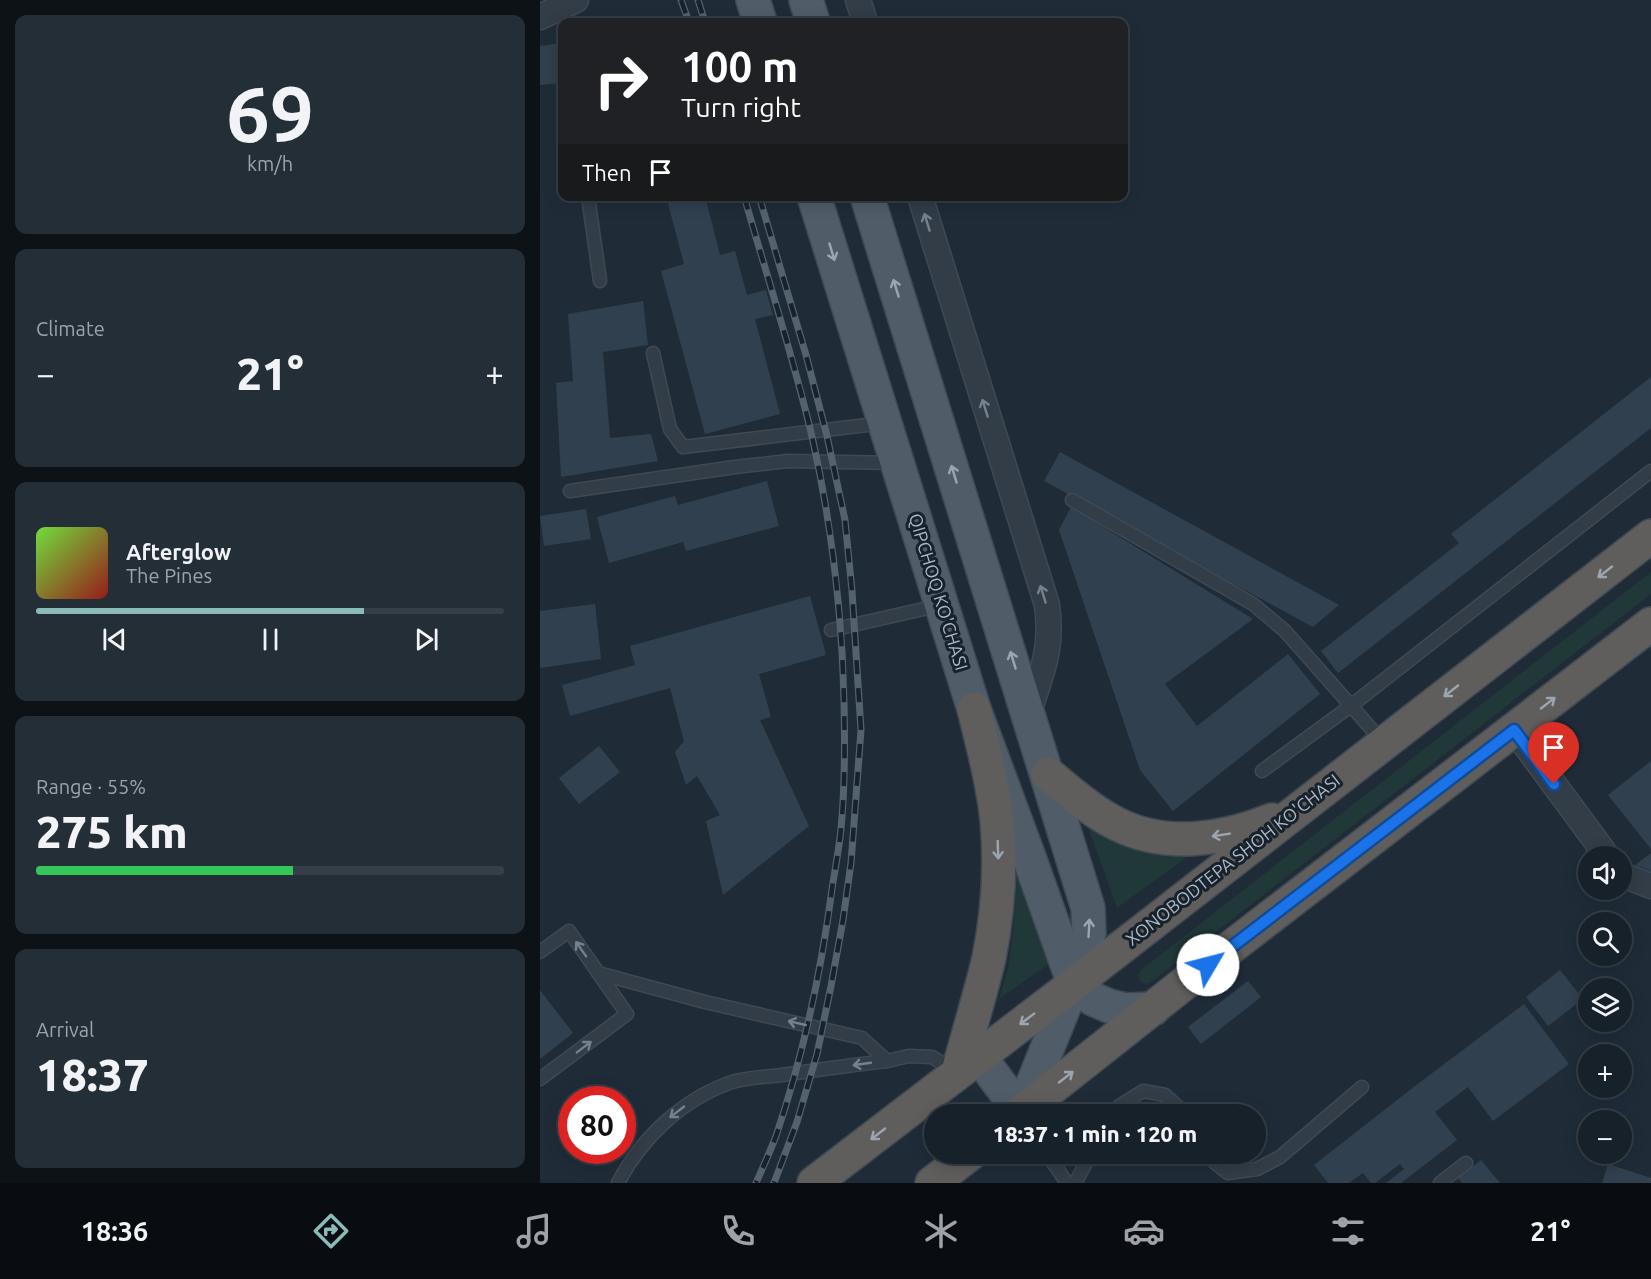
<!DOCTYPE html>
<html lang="en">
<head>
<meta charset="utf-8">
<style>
	body { margin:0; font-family:Ubuntu,sans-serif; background:#242e36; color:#f1f3f6; height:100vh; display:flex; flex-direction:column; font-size:22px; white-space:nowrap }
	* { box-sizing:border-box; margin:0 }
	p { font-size:20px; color:#9ea3a8 }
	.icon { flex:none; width:33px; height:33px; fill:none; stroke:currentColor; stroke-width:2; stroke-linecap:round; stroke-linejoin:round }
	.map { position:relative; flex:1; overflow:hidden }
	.sheet { display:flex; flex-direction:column; gap:15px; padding:15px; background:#0d1217; width:540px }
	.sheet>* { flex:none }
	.banner { position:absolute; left:18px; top:18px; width:570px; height:183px; border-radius:12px; box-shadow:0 3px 15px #0003,0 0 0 2px #363e47; background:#202124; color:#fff; overflow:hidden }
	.buttons { position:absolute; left:1038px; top:846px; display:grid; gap:12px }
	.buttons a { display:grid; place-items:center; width:54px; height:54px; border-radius:50%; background:#17212a; box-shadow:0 3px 15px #0003,0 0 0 2px #363e47; font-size:30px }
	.speed { position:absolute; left:18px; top:1086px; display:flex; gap:12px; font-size:30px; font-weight:700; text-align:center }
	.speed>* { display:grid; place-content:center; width:78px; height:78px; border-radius:50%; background:#17212a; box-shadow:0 3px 15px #0003,0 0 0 2px #363e47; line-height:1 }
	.speed .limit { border:9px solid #d22; background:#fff; color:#111 }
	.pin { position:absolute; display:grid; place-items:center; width:51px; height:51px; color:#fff; margin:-62px -26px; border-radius:50% 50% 50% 0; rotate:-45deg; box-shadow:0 0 6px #0007 }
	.pin .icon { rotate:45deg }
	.me { position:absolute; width:66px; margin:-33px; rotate:53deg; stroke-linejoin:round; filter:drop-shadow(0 0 4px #0008) }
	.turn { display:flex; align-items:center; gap:21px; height:126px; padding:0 24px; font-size:27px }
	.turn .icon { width:78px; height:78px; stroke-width:2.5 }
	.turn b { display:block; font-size:42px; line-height:51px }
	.then { display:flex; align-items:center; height:57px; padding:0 24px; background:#0003; gap:12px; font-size:22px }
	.big { font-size:45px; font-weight:800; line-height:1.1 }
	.sheet .widget { flex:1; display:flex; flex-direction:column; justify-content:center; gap:9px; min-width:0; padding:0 21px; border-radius:12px; background:#242e36 }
	.sheet .dial { align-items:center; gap:0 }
	.dial b { font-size:78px; line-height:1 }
	.song { display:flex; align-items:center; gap:18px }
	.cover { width:72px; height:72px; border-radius:9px; background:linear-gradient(135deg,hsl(100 70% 55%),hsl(0 70% 35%)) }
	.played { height:6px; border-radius:3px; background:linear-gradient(90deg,#8bbbb9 70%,#363e47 70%) }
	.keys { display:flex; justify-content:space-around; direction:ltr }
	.heat { display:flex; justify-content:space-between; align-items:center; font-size:33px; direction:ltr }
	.charge { height:9px; border-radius:4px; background:linear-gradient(90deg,#34c759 55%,#363e47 0) }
	.trip { position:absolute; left:384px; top:1104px; width:342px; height:60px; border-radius:30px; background:#17212a; box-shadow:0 3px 15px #0003,0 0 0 2px #363e47; font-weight:800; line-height:60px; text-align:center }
	.menu { display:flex; height:96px; justify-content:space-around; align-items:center; background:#090d11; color:#9ea3a8 }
	.menu .icon { width:42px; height:42px }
	.menu .active { color:#8bbbb9 }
	.menu b { font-size:27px; color:#f1f3f6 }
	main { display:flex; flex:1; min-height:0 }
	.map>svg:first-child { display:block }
	.grass { fill:#213839 }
	.building { fill:#31404f }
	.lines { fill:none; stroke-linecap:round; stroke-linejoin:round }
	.service-casing { stroke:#3f4955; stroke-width:15 }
	.minor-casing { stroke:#3f4955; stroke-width:27 }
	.primary-casing { stroke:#3f4955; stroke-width:36 }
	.trunk-casing { stroke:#3d4852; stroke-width:36 }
	.service { stroke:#323d48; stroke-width:12 }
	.minor { stroke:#323d48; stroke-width:24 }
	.primary { stroke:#505d68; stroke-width:33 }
	.trunk { stroke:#5f5e5c; stroke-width:33 }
	.rail-casing { stroke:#54626f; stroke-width:7 }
	.rail { stroke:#18222c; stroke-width:4.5; stroke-dasharray:14; stroke-linecap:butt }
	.oneway { stroke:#75818d }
	.oneway2 { stroke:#9aa6b2 }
	.oneway3 { stroke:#9da6b0 }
	.route-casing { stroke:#114b97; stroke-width:15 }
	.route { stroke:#1a73e8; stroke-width:10 }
	.labels { text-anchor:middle; stroke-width:6; stroke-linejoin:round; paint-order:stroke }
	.street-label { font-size:18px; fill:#acb8c5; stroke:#18222c }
</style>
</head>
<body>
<main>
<section class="sheet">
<div class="widget dial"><b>69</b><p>km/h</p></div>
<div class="widget"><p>Climate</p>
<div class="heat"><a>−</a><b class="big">21°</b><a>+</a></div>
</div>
<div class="widget">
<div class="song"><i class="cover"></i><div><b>Afterglow</b><p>The Pines</p></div></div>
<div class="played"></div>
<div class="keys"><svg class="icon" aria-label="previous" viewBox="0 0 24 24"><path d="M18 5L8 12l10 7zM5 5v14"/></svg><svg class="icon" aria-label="pause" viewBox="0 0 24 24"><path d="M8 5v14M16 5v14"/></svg><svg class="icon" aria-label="next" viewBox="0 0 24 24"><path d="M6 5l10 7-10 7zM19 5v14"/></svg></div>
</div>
<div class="widget"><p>Range · 55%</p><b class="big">275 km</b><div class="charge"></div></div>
<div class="widget"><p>Arrival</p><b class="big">18:37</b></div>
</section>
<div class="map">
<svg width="1111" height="1183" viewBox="0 0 1111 1183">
	<rect width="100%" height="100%" fill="#1f2c38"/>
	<!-- grass -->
	<g class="grass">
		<path d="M1111,572V594L610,983C604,985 599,982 598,975L601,970Z"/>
		<path d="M546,821C580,848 607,858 651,854L577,908Z"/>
		<polygon points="477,872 510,963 459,999 468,968 473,932"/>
	</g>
	<!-- building -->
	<g class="building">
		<polygon points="22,43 22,83 0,85 0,46"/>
		<polygon points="126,196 165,196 180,255 195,251 207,295 226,290 233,315 215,319 240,414 165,434 121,271 144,264"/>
		<polygon points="103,301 108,345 63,352 70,438 111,434 118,461 21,477 16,383 33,381 28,314"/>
		<polygon points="1111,377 1111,428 798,673 781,651 919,543 911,534"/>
		<polygon points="520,452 799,605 773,627 504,481"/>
		<polygon points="227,481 239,526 146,551 143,542 69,563 57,517 135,496 138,505"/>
		<polygon points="531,507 713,619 625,684 657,726 748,654 780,694 633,811 600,770 519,530"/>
		<polygon points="46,509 51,539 4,546 0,516"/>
		<polygon points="270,596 286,655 219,674 231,717 220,720 269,826 183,895 166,821 180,815 157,776 146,785 135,752 144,741 130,688 30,716 22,685 95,665 90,646"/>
		<polygon points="55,604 61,659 0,668 0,611"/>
		<polygon points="59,746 80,772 39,804 19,778"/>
		<polygon points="1111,761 1111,849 1068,795"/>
		<polygon points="1111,853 1111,871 1095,865"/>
		<polygon points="1020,970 1043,999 1008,1026 986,997"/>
		<polygon points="708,981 721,997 661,1044 648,1027"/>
		<polygon points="0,990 33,1033 0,1059"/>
		<polygon points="984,1004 1029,1064 953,1121 928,1087 895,1112 917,1140 861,1183 846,1183 864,1169 860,1164 835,1183 831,1183 823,1173 809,1183 788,1183 774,1165 875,1086"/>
		<polygon points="941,1160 960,1183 922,1183 918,1178"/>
		<polygon points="1068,1164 1111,1178 1111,1183 1062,1183"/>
	</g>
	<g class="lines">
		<defs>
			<g id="service">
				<polyline points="48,196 60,281"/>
				<polyline points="113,353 130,429 143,447 344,423"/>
				<polyline points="30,491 195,467 248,461 356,463"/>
				<polyline points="532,500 713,604 745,631 843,742"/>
				<polyline points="291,630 401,605"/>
				<polyline points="722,771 812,705 1111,471"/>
				<polyline points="0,952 29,931 87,1014 0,1079"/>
				<polyline points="58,973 165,1002 322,1038 347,1061"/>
				<polyline points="575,1114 579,1106 603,1091 625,1095 646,1114"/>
				<polyline points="507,1154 527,1183"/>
				<polyline points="670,1154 675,1163 688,1173 717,1169 740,1157 822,1087"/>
				<path d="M78,1183C102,1137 143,1099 192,1082C208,1077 226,1077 242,1075C277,1070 312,1065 347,1061L369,1056L392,1057L417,1072"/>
				<polyline points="535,1183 551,1154"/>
				<polyline points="900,1183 926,1163"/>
			</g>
			<g id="minor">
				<polyline points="318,0 325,22"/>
				<polyline points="0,17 36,0"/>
				<path d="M380,196L507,605C513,649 502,671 489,712"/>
				<polyline points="974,730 1067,856"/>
				<polyline points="1082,875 1111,886"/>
			</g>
			<g id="primary">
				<polyline points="213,0 220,22"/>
				<polyline points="266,0 273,22"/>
				<polyline points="274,196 434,709 490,860 534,984 553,999 569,1006 586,1010 613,1009"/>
				<polyline points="327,196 548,908 549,933 543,960 481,1113"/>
				<polyline points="439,1056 481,1113"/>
			</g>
			<g id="trunk">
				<path d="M508,774C529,791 551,811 575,823C625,849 683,840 732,820"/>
				<path d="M418,1072C428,1034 440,996 449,958C458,913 461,866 457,821C453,783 443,746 434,709"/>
				<polyline points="479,1114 651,978 1111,624"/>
				<polyline points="274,1183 534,984 1111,536"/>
				<polyline points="392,1183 430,1154"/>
			</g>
		</defs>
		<!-- service casing -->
		<use href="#service" class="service-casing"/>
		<!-- minor casing -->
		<use href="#minor" class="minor-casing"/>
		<!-- primary casing -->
		<use href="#primary" class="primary-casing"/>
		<!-- trunk casing -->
		<use href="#trunk" class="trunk-casing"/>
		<!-- service -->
		<use href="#service" class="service"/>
		<!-- minor -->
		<use href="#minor" class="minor"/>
		<!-- primary -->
		<use href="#primary" class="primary"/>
		<!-- trunk -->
		<use href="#trunk" class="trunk"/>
		<defs>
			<g id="rail">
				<polyline points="141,0 149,22"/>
				<polyline points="158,0 165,22"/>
				<path d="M204,196C227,277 254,358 273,441C292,527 302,614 304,702C305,744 305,787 301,829C299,849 295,869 292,889C281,973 263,1056 236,1136C230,1152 223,1167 216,1183"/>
				<polyline points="219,196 266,355 287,436 305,520 312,591 321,730 311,863 303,920 291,986 277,1054 257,1122 234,1183"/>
			</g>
		</defs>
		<!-- rail casing -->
		<use href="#rail" class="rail-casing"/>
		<!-- rail -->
		<use href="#rail" class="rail"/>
	</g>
	<!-- one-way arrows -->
	<defs><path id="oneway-shaft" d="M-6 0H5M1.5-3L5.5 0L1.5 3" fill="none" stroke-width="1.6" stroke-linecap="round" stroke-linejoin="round" transform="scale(1.5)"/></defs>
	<g class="oneway">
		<use href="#oneway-shaft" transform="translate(387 222) rotate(-107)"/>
		<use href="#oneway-shaft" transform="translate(445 408) rotate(-107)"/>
		<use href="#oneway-shaft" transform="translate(503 594) rotate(-107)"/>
		<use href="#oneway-shaft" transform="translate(41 949) rotate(-125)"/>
		<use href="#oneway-shaft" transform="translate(257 1023) rotate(-167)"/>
		<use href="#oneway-shaft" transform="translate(44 1047) rotate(-37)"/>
		<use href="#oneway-shaft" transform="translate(322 1064) rotate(172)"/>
		<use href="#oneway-shaft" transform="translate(137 1112) rotate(142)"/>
	</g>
	<g class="oneway2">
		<use href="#oneway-shaft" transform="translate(292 252) rotate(73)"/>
		<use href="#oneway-shaft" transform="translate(356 288) rotate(-107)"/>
		<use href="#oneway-shaft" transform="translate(414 474) rotate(-107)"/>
		<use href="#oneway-shaft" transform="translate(473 660) rotate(-107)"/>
		<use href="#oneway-shaft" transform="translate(549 928) rotate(-87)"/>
	</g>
	<g class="oneway3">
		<use href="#oneway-shaft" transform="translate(1065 572) rotate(142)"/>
		<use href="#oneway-shaft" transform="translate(911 691) rotate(142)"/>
		<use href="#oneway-shaft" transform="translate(1008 703) rotate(-38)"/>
		<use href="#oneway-shaft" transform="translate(681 835) rotate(171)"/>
		<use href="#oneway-shaft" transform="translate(458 850) rotate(88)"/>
		<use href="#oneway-shaft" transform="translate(487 1019) rotate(143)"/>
		<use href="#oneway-shaft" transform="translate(526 1077) rotate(-38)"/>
		<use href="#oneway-shaft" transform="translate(338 1134) rotate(142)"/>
	</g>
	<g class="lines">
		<defs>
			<polyline id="route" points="668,965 974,730 1014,784"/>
		</defs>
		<!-- route casing -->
		<use href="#route" class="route-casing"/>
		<!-- route -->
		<use href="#route" class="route"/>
	</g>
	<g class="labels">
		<!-- street labels -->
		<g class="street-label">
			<text transform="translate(398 592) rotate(73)" y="6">QIPCHOQ KO'CHASI</text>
			<text transform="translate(693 860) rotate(-38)" y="6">XONOBODTEPA SHOH KO'CHASI</text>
		</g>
	</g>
</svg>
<div class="buttons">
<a><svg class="icon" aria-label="sound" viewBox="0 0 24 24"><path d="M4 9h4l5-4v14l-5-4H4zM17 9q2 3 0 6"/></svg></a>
<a><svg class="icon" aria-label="search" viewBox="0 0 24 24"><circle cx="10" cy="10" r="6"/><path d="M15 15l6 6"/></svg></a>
<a><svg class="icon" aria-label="layers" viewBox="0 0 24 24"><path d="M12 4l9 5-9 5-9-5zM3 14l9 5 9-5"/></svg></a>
<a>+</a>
<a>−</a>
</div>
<div class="speed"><div class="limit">80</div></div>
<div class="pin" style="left:1014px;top:784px;background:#d93025"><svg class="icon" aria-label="arrive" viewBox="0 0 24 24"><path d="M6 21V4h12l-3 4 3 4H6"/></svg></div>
<svg class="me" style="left:668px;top:965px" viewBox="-20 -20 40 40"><circle r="19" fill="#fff"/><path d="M0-13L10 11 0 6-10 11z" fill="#1a73e8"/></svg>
<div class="trip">18:37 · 1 min · 120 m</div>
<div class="banner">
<div class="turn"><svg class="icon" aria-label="right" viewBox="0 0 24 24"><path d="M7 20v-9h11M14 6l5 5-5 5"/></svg><div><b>100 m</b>Turn right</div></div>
<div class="then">Then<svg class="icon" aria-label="arrive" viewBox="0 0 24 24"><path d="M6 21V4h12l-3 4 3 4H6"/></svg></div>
</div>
</div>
</main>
<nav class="menu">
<b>18:36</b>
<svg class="icon active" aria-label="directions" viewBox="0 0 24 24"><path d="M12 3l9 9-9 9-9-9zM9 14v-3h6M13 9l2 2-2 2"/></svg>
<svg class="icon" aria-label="music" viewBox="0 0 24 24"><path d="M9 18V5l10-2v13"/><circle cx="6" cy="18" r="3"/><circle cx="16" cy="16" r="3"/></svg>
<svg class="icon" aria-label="phone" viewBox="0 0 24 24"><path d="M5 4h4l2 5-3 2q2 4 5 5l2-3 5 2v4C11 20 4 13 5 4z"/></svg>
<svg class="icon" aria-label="climate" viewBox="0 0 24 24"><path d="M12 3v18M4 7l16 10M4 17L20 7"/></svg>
<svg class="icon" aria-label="car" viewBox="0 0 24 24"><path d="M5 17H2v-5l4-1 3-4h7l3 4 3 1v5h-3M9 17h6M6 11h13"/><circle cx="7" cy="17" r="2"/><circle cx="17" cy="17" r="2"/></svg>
<svg class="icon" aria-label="filters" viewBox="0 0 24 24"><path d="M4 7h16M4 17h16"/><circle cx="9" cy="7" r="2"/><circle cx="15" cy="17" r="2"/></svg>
<b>21°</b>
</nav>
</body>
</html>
